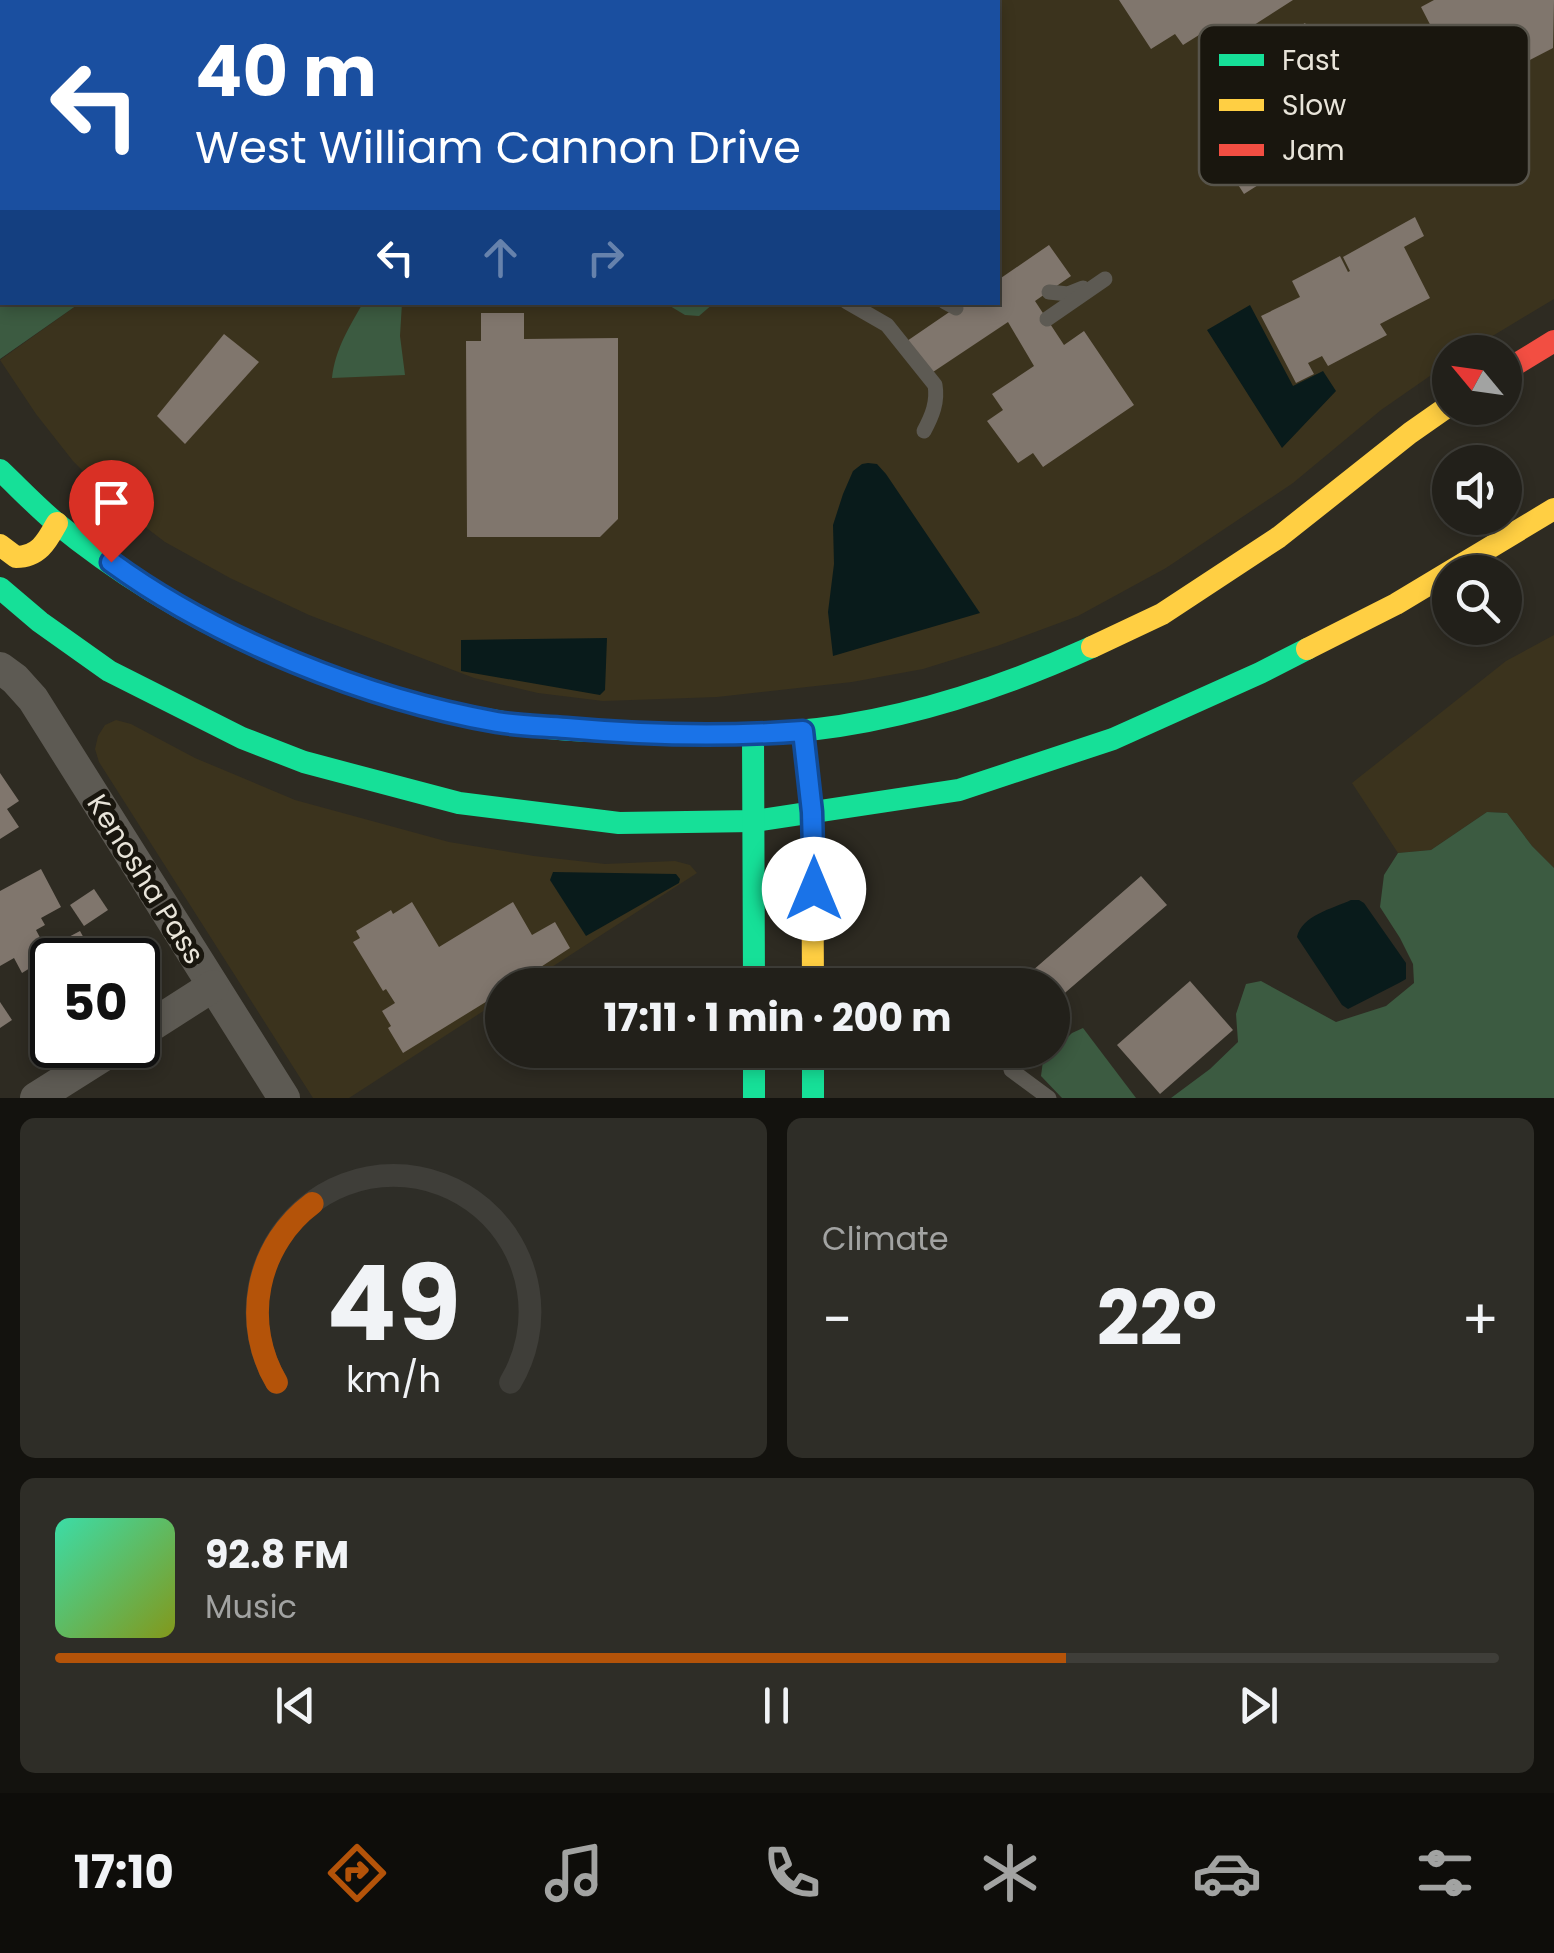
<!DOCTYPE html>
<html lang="en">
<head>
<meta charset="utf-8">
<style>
	body { margin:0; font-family:Poppins,sans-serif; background:#2e2d27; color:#f1f3f6; height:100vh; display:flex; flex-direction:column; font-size:38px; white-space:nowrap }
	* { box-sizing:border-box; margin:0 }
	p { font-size:32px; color:#a2a3a2 }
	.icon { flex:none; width:55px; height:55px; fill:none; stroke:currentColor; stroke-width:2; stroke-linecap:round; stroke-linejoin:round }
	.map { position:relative; height:1098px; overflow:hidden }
	.drawer { display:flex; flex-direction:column; gap:20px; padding:20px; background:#13120e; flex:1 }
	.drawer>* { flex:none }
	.guide { position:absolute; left:0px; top:0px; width:1000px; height:305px; box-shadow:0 5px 15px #0003,0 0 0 2px #3f3e39; background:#1a4fa0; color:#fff; overflow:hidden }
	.needle { width:65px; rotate:299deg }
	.fabs { position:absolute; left:1432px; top:335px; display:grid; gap:20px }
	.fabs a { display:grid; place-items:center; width:90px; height:90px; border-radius:50%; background:#22201a; box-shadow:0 5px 15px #0003,0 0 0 2px #3f3e39; font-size:50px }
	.speed { position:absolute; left:30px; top:938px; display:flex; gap:20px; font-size:50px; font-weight:700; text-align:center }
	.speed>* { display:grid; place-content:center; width:130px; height:130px; border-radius:50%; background:#22201a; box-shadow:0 5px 15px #0003,0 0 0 2px #3f3e39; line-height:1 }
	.speed .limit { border:5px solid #111; border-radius:15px; background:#fff; color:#111 }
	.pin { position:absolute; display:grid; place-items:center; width:85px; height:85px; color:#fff; margin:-102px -42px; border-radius:50% 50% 50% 0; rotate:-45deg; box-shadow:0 0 10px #0007 }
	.pin .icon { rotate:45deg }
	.me { position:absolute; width:110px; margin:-55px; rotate:0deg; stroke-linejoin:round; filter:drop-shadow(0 0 8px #0008) }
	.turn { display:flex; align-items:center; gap:35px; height:210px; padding:0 30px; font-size:45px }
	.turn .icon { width:130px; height:130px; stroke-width:2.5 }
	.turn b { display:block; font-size:70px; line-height:85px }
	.lanes { display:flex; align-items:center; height:95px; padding:0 30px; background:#0003; justify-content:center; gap:50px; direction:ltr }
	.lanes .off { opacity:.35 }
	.big { font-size:75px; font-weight:700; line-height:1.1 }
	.drawer .tile { flex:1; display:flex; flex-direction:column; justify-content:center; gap:15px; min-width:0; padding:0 35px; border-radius:15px; background:#2e2d27 }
	.drawer .dial { align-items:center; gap:0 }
	.dial svg { height:260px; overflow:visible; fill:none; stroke:#3f3e39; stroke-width:7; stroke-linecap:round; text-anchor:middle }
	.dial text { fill:#f1f3f6; stroke:none }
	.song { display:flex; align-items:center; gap:30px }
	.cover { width:120px; height:120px; border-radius:15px; background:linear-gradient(135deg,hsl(160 70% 55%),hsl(70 70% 35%)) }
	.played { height:10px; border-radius:5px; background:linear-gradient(90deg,#b45309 70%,#3f3e39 70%) }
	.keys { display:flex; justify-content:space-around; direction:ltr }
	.heat { display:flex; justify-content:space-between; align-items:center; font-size:55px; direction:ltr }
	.drawer .tiles { flex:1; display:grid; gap:20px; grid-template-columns:1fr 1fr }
	.tile:last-child { grid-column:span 2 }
	.trip { position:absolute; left:485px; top:968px; width:585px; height:100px; border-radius:50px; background:#22201a; box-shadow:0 5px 15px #0003,0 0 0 2px #3f3e39; font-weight:700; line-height:100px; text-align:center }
	.dock { display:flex; height:160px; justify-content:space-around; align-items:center; background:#0e0d0a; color:#a2a3a2 }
	.dock .icon { width:70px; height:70px }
	.dock .current { color:#b45309 }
	.dock b { font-size:45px; color:#f1f3f6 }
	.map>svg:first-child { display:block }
	.built { fill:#3b331d }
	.green { fill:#3c5b41 }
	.water { fill:#091b1b }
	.building { fill:#80766d }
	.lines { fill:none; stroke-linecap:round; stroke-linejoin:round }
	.lane { stroke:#5d5a53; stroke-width:15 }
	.street { stroke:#5d5a53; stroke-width:32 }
	.fast { stroke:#16e098; stroke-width:22 }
	.slow { stroke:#ffcf43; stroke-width:22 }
	.jam { stroke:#f24e42; stroke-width:22 }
	.route-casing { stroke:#114b97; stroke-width:25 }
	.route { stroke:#1a73e8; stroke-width:18 }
	.labels { text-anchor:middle; stroke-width:10; stroke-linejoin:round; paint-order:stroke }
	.street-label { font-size:28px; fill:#e8e4d9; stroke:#19160e }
	.key { fill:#19160e; stroke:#57544b; stroke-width:2.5 }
	.key-label { font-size:28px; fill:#e8e4d9 }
</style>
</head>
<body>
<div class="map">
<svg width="1554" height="1098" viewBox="0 0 1554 1098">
	<rect width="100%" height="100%" fill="#2e2b22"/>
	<!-- built -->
	<g class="built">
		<polygon points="878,0 1554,0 1554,299 1466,352 1450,352 1450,362 1381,410 1293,483 1166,568 1078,616 997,646 923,669 852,682 717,697 603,701 538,693 474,678 309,615 230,578 165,542 119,507 73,461 36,414 0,360 80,303 998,302 998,2 877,2"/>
		<polygon points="1554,635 1554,868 1532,846 1507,813 1487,812 1431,850 1398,853 1352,783 1506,661"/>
		<polygon points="116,720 131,724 195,758 295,800 449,842 534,856 605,864 675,861 690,865 697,873 524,985 502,985 502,999 349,1098 313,1098 99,762 95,749 98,736 105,725"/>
	</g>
	<!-- green -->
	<g class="green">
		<polygon points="0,0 878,0 877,2 2,2 2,302 80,303 0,359"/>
		<path d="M363,303H402L400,336L405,375L332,378C335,350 349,327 363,303Z"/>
		<polygon points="665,303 714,303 699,316 685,315"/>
		<polygon points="1487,812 1507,813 1532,846 1554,868 1554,1098 1171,1098 1210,1069 1238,1042 1236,1014 1246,984 1261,981 1336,1022 1386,1006 1414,983 1413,964 1400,938 1380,907 1384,875 1398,853 1431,850"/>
		<polygon points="1083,1028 1136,1098 1062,1098 1041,1076 1043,1061 1072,1033"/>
	</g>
	<!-- water -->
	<g class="water">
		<polygon points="1250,305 1293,386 1323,371 1336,391 1282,448 1207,330"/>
		<polygon points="868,463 877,464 886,474 980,613 833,656 828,612 834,564 833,525 843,494 853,471 862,464"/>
		<polygon points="607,638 605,690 600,695 461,671 461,640"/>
		<polygon points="553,872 676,874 680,879 679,883 586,936 550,880"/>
		<path d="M1351,900H1359L1364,903L1406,963V979L1399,983L1348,1009L1342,1005L1297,937C1302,915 1332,909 1351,900Z"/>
	</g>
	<!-- building -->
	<g class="building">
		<polygon points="1119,0 1293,0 1226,43 1215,25 1183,45 1175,34 1151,49"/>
		<polygon points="1434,0 1554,0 1553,48 1526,62 1525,59 1522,61 1526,66 1504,78 1503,76 1475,90 1474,88 1465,92 1421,7"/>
		<polygon points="1305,23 1365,116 1336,137 1338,141 1312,158 1309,153 1244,194 1203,130 1228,117 1219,103 1253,81 1241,63 1255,54 1265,69 1300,46 1291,32"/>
		<polygon points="1415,217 1424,236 1404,247 1430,298 1380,324 1387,335 1328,366 1322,356 1308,363 1314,374 1296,383 1261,316 1300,297 1292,281 1340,256 1348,272 1350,271 1343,257"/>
		<polygon points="1049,245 1071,276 1035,301 1064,345 1084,331 1134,405 1043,467 1033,453 1018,463 987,421 1003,410 992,394 1034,366 1008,322 930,374 907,341 964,302 998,302 998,280"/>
		<polygon points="481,313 524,313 524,339 618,338 618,519 600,537 467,537 466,341 481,341"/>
		<polygon points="224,334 259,362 185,444 157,416"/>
		<polygon points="0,773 19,801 7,809 19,827 0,839"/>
		<polygon points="41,869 61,907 41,918 45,925 36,930 46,949 80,931 96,960 52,960 52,999 48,1002 30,968 22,973 14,958 0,966 0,891"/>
		<polygon points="1141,876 1167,905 1052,1004 1052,985 1016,985"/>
		<polygon points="94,889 108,910 84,926 70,905"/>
		<polygon points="412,902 439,947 513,902 532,935 555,922 570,948 513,985 502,985 502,992 403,1053 388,1028 391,1026 382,1011 395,1003 386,989 383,991 353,942 360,938 356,931 391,910 393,914"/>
		<polygon points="1190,981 1233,1030 1160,1094 1117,1045"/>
		<polygon points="0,1002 12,1020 0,1028"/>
	</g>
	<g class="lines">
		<!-- lane -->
		<g class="lane">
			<polyline points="1049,292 1068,294 1083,288"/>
			<path d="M847,302L887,325L935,385C938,402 932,416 924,431"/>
			<polyline points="945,302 956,308"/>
			<polyline points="1047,319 1105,279"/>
			<polyline points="1011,1070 1049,1098"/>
		</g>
		<!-- street -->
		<g class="street">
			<polyline points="0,668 15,679 33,699 284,1098"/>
			<polyline points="138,1034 213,986"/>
			<polyline points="36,1098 120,1045"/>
		</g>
		<!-- fast -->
		<g class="fast">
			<path d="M0,470C18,487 36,506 55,522C184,628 350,699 515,724C562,731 610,732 658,733C701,734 744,736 787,732C892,724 997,690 1092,647"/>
			<polyline points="0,588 40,622 109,671 242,738 304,762 459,803 619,823 754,821 959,790 1113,739 1260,673 1307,649"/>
			<polyline points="753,735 754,985"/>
			<polyline points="754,1050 754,1098"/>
			<polyline points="813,1050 813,1098"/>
		</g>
		<!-- slow -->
		<g class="slow">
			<path d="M0,545L16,557C39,557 47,541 57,523"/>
			<polyline points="1092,647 1162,614 1279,537 1410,433 1450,405"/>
			<polyline points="1307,649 1396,604 1554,509"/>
			<polyline points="803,731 812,812 813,985"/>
		</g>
		<!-- jam -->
		<polyline class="jam" points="1505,371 1554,341"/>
	</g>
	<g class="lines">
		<defs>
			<path id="route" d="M111,562C218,640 367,699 497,722C520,726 543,726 566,728C644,735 724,737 803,731L812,812L814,889"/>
		</defs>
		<!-- route casing -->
		<use href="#route" class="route-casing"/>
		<!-- route -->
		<use href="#route" class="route"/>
	</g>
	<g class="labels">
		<!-- street labels -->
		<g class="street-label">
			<text transform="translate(146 879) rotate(58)" y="10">Kenosha Pass</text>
		</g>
	</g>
	<!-- legend -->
	<rect x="1199" y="25" width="330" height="160" rx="15" class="key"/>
	<rect x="1219" y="54" width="45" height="12" fill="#16e098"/>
	<rect x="1219" y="99" width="45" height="12" fill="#ffcf43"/>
	<rect x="1219" y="144" width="45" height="12" fill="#f24e42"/>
	<g class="key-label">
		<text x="1282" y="70">Fast</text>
		<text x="1282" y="115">Slow</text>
		<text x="1282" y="160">Jam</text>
	</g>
</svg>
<div class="fabs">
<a><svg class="needle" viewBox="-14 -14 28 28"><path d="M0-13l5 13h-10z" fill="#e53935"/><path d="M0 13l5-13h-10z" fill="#a2a3a2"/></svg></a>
<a><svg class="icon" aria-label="sound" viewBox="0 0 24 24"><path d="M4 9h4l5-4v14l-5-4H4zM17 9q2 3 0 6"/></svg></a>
<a><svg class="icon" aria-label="search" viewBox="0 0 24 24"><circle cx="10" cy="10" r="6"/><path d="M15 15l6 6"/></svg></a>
</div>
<div class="speed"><div class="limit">50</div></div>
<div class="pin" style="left:111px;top:562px;background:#d93025"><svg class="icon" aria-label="arrive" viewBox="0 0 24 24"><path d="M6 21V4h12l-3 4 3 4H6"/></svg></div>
<svg class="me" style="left:814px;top:889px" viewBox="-20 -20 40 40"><circle r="19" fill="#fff"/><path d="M0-13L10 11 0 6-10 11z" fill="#1a73e8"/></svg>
<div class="trip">17:11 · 1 min · 200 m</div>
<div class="guide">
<div class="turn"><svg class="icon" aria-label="left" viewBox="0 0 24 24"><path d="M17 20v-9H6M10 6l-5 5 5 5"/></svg><div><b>40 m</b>West William Cannon Drive</div></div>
<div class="lanes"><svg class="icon" aria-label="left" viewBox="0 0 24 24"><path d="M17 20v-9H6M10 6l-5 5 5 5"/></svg><svg class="icon off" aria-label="ahead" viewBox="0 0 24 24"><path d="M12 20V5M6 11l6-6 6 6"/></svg><svg class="icon off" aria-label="right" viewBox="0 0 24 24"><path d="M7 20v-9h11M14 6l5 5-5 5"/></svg></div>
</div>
</div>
<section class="drawer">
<div class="tiles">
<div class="tile dial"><svg viewBox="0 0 100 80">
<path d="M14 69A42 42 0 1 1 86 69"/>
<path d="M14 69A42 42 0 0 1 25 14" stroke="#b45309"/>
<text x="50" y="56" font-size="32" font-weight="700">49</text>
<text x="50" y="72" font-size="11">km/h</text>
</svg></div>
<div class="tile"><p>Climate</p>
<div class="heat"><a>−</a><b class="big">22°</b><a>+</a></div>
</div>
<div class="tile">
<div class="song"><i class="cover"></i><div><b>92.8 FM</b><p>Music</p></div></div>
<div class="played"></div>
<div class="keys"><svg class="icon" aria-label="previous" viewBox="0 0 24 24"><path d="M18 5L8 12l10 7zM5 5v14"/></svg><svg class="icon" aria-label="pause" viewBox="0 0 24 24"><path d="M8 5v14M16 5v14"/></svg><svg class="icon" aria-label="next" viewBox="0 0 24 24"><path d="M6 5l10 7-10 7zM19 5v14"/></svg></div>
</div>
</div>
</section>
<nav class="dock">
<b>17:10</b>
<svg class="icon current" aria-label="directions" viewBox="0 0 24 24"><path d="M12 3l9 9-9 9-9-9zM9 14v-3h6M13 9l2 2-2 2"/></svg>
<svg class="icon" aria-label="music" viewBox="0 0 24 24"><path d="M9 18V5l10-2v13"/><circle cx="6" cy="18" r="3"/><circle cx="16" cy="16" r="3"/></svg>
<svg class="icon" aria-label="phone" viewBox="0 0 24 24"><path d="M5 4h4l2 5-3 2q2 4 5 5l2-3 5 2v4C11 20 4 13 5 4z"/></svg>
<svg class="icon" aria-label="climate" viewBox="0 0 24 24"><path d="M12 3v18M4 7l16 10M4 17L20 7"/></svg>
<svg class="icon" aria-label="car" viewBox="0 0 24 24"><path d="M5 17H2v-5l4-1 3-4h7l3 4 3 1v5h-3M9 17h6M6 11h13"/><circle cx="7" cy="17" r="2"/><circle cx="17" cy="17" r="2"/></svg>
<svg class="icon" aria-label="filters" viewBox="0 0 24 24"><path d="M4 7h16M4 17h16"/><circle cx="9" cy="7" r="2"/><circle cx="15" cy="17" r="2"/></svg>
</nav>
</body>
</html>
